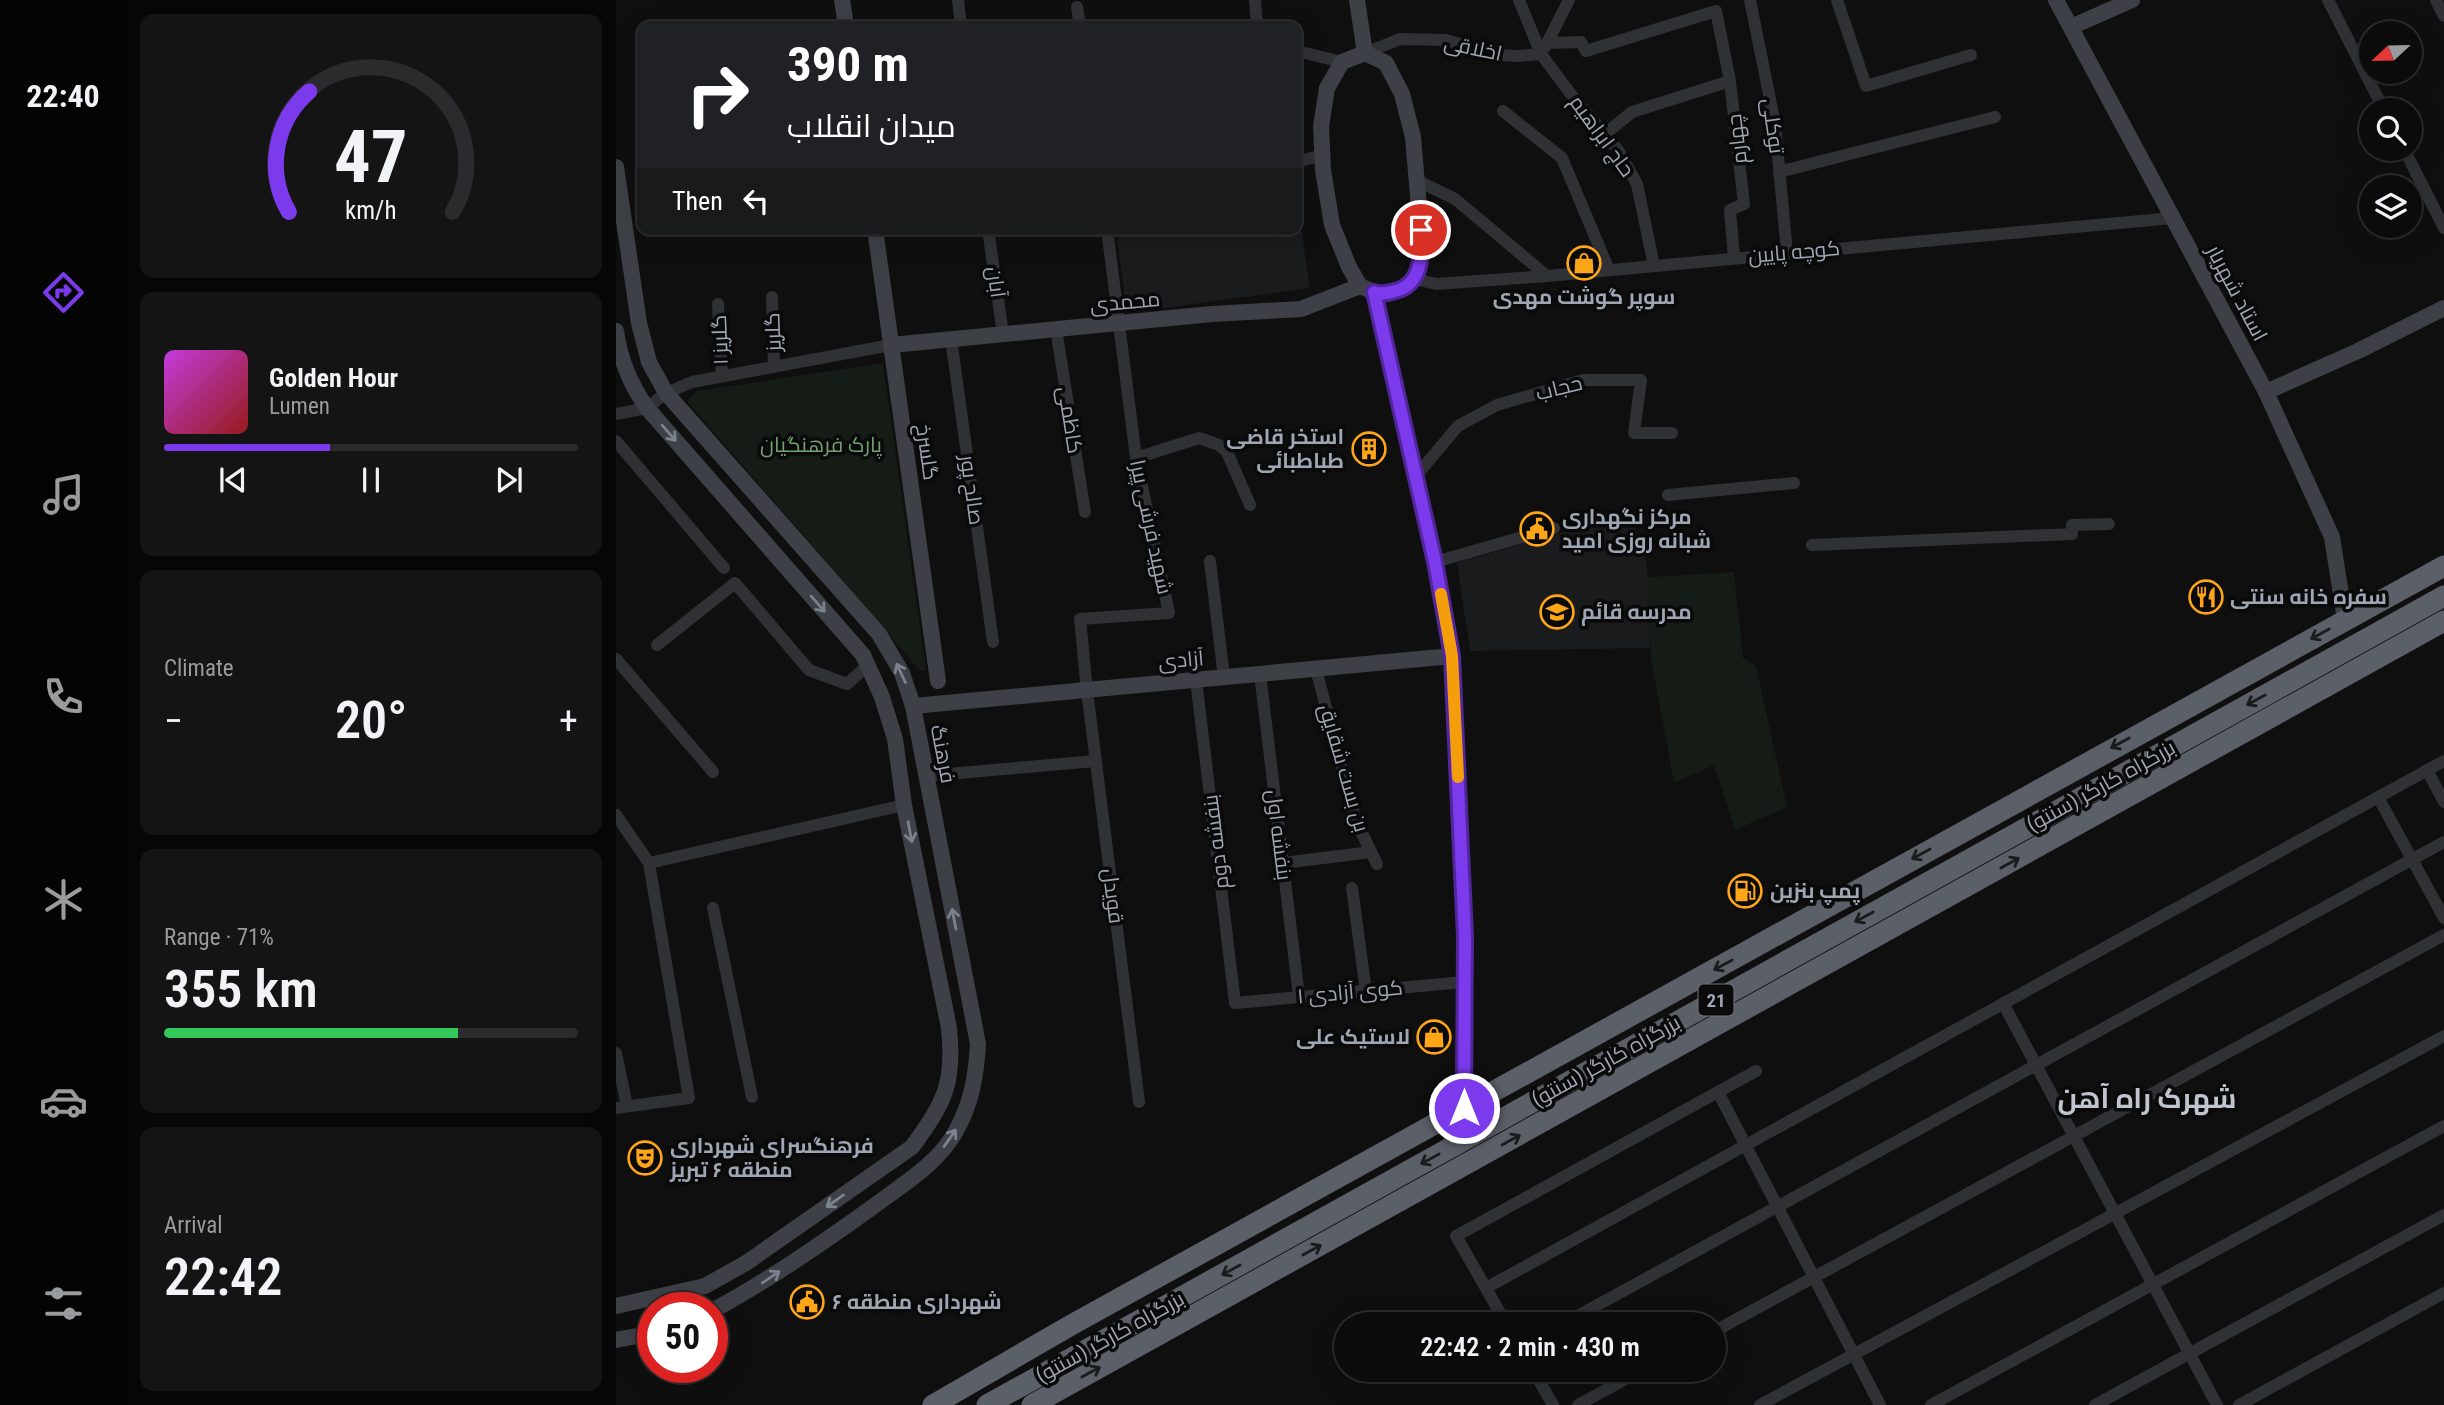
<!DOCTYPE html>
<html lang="en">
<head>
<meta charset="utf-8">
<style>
	body { margin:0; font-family:"Roboto Condensed",Cairo,sans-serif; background:#141415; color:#f1f3f6; height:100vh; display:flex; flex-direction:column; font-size:26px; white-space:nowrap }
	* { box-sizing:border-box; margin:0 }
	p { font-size:23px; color:#9a9b9d }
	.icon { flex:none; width:38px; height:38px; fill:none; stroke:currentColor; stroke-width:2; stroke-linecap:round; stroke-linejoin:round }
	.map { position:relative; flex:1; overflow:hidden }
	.drawer { display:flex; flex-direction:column; gap:14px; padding:14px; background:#060607; width:490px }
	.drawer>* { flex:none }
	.guide { position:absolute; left:21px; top:21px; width:665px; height:214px; border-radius:14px; box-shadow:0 7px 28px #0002,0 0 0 2px #2b2b2d; background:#202124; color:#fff; overflow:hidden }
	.needle { width:46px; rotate:248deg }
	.buttons { position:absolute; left:1743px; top:21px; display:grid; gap:14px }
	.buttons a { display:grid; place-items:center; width:63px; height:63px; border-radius:50%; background:#0b0b0c; box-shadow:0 7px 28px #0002,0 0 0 2px #2b2b2d; font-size:35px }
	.speed { position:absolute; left:21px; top:1292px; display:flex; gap:14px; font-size:35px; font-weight:700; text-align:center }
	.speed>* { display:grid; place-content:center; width:91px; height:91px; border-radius:50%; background:#0b0b0c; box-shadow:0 7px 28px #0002,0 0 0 2px #2b2b2d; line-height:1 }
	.speed .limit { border:10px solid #d22; background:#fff; color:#111 }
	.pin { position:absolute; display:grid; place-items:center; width:60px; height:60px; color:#fff; margin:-30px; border:4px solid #fff; border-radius:50%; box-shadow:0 2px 7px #0007 }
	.me { position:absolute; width:77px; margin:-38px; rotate:0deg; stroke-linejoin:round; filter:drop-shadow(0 0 5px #0008) }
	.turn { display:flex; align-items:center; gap:24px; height:147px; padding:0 35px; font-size:32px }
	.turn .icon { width:91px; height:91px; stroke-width:2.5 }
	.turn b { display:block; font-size:49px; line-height:60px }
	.then { display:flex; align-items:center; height:66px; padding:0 35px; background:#0003; gap:14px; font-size:26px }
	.big { font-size:52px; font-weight:600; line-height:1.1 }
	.drawer .tile { flex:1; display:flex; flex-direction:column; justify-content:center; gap:10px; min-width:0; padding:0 24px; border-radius:14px; background:#141415 }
	.drawer .dial { align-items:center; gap:0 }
	.dial svg { height:182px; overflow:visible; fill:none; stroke:#2b2b2d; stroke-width:7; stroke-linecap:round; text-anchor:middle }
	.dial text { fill:#f1f3f6; stroke:none }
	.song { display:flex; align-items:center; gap:21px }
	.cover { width:84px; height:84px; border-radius:10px; background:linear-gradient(135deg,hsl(290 70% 55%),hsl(0 70% 35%)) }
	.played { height:7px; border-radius:4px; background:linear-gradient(90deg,#7c3aed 40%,#2b2b2d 40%) }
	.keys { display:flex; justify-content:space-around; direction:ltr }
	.heat { display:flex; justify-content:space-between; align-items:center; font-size:38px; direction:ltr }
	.charge { height:10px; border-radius:5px; background:linear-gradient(90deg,#34c759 71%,#2b2b2d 0) }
	.trip { position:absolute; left:718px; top:1312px; width:392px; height:70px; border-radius:35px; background:#0b0b0c; box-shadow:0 7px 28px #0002,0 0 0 2px #2b2b2d; font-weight:600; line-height:70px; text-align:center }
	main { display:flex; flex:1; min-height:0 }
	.tabs { display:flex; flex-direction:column; width:126px; justify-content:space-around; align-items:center; background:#040405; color:#9a9b9d }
	.tabs .icon { width:49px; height:49px }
	.tabs .selected { color:#7c3aed }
	.tabs b { font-size:32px; color:#f1f3f6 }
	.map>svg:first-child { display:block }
	.built { fill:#1a1b1d }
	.green { fill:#151b15 }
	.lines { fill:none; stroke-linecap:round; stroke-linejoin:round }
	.street { stroke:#2f3135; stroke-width:12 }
	.secondary { stroke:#3d4046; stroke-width:16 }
	.highway { stroke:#5b5f67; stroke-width:21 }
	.oneway { stroke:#7c828d }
	.oneway2 { stroke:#1a1b1d }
	.route-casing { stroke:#51269a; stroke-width:18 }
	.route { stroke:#7c3aed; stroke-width:12 }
	.slow { stroke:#f59e0b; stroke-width:12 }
	.labels { text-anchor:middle; stroke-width:7; stroke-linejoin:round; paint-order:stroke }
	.shield { fill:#0a0a0b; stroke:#727681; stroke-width:2 }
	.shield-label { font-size:19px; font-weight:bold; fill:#9ea5b3 }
	.street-label { font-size:21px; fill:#9ea5b3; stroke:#0a0a0b }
	.poi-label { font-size:21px; font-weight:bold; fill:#9ea5b3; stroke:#0a0a0b; text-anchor:start }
	.park-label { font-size:21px; fill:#73a073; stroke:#0a0a0b }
	.district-label { font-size:28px; font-weight:bold; fill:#bfc4ce; stroke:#0a0a0b }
</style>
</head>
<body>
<main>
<nav class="tabs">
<b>22:40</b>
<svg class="icon selected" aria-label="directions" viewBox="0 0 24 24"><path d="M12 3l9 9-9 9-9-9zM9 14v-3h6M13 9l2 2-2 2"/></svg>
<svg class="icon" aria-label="music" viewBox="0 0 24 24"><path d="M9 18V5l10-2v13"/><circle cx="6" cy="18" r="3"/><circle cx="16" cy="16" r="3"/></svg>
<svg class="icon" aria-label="phone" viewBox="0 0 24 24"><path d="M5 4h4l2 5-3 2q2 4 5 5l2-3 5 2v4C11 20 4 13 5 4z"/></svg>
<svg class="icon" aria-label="climate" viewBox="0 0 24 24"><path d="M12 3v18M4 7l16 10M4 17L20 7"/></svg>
<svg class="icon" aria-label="car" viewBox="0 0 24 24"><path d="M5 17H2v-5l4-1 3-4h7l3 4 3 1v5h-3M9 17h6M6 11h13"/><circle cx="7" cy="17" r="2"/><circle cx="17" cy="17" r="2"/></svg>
<svg class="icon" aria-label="filters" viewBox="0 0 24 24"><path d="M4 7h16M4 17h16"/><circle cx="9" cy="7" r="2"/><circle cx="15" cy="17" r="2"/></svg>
</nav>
<section class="drawer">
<div class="tile dial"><svg viewBox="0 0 100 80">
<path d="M14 69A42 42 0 1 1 86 69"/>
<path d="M14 69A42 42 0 0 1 23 16" stroke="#7c3aed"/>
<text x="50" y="56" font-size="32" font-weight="700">47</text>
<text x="50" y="72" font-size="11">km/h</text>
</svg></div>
<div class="tile">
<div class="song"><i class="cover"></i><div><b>Golden Hour</b><p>Lumen</p></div></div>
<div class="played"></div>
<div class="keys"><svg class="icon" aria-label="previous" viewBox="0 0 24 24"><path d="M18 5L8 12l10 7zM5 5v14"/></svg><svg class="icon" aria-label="pause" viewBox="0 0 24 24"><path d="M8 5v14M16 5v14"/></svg><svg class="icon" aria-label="next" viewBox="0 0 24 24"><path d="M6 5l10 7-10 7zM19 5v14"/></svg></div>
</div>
<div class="tile"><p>Climate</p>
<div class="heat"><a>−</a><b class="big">20°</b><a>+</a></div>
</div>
<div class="tile"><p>Range · 71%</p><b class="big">355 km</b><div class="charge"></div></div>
<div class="tile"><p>Arrival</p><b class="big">22:42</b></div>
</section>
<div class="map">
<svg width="1828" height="1405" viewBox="0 0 1828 1405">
	<rect width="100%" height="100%" fill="#0f0f10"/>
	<!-- built -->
	<g class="built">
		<polygon points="683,213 694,288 511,313 501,238 566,229 681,229 681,214"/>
		<polygon points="1016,512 1022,539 1027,535 1032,577 1034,648 854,651 841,563"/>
	</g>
	<!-- green -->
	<g class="green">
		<polygon points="267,363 310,670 304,671 71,401 81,391"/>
		<polygon points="1118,572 1127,658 1140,666 1171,807 1119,830 1098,765 1058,783 1035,660 1032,577"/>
	</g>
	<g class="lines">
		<!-- street -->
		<g class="street">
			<polyline points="342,0 345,26"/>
			<polyline points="639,0 641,26"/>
			<polyline points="903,0 925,54 954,93 1002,150 1021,184 1038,266"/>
			<polyline points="1134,0 1159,124 1171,253"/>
			<polyline points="1221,0 1250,86 1355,55"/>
			<polyline points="1712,0 1768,110"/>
			<polyline points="1820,0 1828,16"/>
			<polyline points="461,7 464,26"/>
			<polyline points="931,43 965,42 970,51 1100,11 1114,81 1128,204 1114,210 1118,258"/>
			<polyline points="929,47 953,0"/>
			<polyline points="681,51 726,62"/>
			<polyline points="749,53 784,39 830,40 882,55 902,56 925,54"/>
			<polyline points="887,111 946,158 993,270"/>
			<polyline points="989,134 1016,112 1114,81"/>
			<polyline points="1788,149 1828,228"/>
			<polyline points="681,162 706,155"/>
			<polyline points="1163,172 1379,117"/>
			<polyline points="802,181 839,199 931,276"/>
			<polyline points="372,229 387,334"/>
			<polyline points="491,229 520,458 553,613 464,619 471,691 523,1102"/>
			<polyline points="799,279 820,284 931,276 1557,218"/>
			<polyline points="156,297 158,367"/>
			<polyline points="102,304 106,376"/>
			<polyline points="440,329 469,512"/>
			<polyline points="335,339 377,642"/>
			<polyline points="0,414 31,408 50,393 76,382 275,345"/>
			<polyline points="0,441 108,568"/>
			<polyline points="520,458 583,438 603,445 611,452 634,505"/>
			<polyline points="800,476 842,426 881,405 967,380 1025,380 1018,433 1056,433"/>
			<polyline points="1052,495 1178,483"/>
			<polyline points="1196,545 1456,534 1456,525 1493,524"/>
			<polyline points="594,561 608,677"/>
			<polyline points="819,562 938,528"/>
			<polyline points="41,645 119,583 193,670 231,684 251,666"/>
			<polyline points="0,659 97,772"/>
			<polyline points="700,669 740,821 761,864"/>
			<polyline points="644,674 683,996"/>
			<polyline points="580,680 619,1003 848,982"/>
			<polyline points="1811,770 1828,802"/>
			<polyline points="310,776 479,761"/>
			<polyline points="1762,797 1828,918"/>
			<polyline points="0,815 33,863 73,1098 0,1108"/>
			<polyline points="33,863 288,805"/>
			<polyline points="667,863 755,852"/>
			<polyline points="736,888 750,991"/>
			<polyline points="97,908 136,1097"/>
			<polyline points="1387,1003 1601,1405"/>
			<polyline points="0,1053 11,1106"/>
			<polyline points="1102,1092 1264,1405"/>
			<polyline points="870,1288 1828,761"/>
			<polyline points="891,1325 840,1236 1140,1071"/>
			<polyline points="945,1325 1828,842"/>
			<polyline points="1097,1332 1828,935"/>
			<polyline points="917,1370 937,1405"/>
			<polyline points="962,1405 1026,1370"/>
			<polyline points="1144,1405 1828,1036"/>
			<polyline points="1315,1405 1828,1126"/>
			<polyline points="1479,1405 1828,1215"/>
			<polyline points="1623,1405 1828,1293"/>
		</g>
		<!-- secondary -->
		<g class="secondary">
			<polyline points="226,0 230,26"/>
			<polyline points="741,0 749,53"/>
			<polyline points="1440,0 1650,392 1716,537 1729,620"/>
			<polyline points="1455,27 1516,0"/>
			<polygon points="749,53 770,63 786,94 797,137 807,255 799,279 785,290 763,294 744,286 733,267 716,225 707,170 705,126 711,88 726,62"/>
			<path d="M0,167L23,323L33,362L50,393L263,634L286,673L297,706L362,1044C360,1076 356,1102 340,1131C322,1164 287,1184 258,1206C205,1244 153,1280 96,1311"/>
			<polyline points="259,229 322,681"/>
			<polyline points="758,292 819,562 836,656 849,937 847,1108"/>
			<path d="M0,331C4,360 14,384 31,408L247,655L266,697L279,739L288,805L333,1028C339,1084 328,1103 296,1147L130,1263L89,1286L0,1306"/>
			<polyline points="275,345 596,314 685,309 744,286"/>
			<polyline points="1650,392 1742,351 1828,308"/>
			<polyline points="297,706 836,656"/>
			<polyline points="0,1340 37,1333"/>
		</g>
		<!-- highway -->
		<g class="highway">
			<polyline points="317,1405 457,1324 1828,566"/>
			<polyline points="371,1405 1828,596"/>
			<polyline points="416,1405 1828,621"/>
		</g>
	</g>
	<!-- one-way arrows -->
	<defs><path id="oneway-shaft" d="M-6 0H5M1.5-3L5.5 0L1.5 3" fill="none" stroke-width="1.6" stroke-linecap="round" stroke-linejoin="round" transform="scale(1.75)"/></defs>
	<g class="oneway">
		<use href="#oneway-shaft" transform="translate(53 433) rotate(49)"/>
		<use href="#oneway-shaft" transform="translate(202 604) rotate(49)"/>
		<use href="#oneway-shaft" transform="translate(285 673) rotate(-115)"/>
		<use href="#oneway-shaft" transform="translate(294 832) rotate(79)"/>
		<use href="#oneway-shaft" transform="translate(338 919) rotate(-101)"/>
		<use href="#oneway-shaft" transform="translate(334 1138) rotate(-55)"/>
		<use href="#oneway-shaft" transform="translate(219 1201) rotate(145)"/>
		<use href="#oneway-shaft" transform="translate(155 1277) rotate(-34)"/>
	</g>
	<g class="oneway2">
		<use href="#oneway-shaft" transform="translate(1704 634) rotate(151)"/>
		<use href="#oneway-shaft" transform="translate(1640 700) rotate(151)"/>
		<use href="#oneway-shaft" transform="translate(1504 743) rotate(151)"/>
		<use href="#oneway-shaft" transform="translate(1305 854) rotate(151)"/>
		<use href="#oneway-shaft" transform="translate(1394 863) rotate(-29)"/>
		<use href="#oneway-shaft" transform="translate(1248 917) rotate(151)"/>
		<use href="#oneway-shaft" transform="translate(1107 965) rotate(151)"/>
		<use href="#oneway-shaft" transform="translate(895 1140) rotate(-29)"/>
		<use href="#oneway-shaft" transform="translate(814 1159) rotate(151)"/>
		<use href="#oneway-shaft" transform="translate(696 1250) rotate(-29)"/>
		<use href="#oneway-shaft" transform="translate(615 1270) rotate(151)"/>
		<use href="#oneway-shaft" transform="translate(475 1372) rotate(-29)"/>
	</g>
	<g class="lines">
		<defs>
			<path id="route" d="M805,230C806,252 807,285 779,291C772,293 765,295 758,292L819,562L836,656L849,937L848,1108"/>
		</defs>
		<!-- route casing -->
		<use href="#route" class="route-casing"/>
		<!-- route -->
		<use href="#route" class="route"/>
		<!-- slow -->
		<polyline class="slow" points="825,594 836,656 842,777"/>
	</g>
	<!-- icons -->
	<defs>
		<symbol id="shop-ring" viewBox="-11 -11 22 22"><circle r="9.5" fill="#0a0a0b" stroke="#ffa618" stroke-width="1.5"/><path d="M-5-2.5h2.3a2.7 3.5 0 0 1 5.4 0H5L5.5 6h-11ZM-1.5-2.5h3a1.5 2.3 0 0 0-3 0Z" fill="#ffa618"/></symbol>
		<symbol id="building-ring" viewBox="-11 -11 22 22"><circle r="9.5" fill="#0a0a0b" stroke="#ffa618" stroke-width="1.5"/><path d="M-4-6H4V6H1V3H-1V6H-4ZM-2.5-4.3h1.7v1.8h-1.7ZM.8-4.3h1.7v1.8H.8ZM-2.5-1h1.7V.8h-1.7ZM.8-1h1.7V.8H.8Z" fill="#ffa618"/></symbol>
		<symbol id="civic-ring" viewBox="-11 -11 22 22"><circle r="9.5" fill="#0a0a0b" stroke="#ffa618" stroke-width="1.5"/><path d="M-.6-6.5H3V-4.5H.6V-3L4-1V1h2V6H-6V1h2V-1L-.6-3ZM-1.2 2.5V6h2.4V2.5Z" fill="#ffa618"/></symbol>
		<symbol id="restaurant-ring" viewBox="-11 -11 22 22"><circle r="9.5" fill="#0a0a0b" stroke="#ffa618" stroke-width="1.5"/><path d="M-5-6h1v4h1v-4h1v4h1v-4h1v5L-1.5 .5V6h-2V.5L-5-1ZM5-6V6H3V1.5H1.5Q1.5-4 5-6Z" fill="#ffa618"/></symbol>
		<symbol id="school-ring" viewBox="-11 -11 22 22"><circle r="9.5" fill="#0a0a0b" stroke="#ffa618" stroke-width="1.5"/><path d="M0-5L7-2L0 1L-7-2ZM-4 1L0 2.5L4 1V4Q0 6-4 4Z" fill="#ffa618"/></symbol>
		<symbol id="fuel-ring" viewBox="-11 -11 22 22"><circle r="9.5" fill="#0a0a0b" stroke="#ffa618" stroke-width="1.5"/><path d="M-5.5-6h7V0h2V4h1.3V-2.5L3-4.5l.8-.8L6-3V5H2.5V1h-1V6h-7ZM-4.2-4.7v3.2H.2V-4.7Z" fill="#ffa618"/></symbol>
		<symbol id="theatre-ring" viewBox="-11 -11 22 22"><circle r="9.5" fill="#0a0a0b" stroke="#ffa618" stroke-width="1.5"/><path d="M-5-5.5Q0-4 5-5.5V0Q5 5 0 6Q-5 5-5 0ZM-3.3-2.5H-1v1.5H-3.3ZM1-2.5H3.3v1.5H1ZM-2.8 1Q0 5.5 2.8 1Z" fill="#ffa618"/></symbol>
	</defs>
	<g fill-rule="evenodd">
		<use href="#shop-ring" x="949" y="244" width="38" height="38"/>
		<use href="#building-ring" x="734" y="430" width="38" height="38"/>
		<use href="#civic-ring" x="902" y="510" width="38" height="38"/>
		<use href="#restaurant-ring" x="1571" y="578" width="38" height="38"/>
		<use href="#school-ring" x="922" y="593" width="38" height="38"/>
		<use href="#fuel-ring" x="1110" y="872" width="38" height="38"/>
		<use href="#shop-ring" x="799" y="1018" width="38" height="38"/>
		<use href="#theatre-ring" x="10" y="1139" width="38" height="38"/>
		<use href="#civic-ring" x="172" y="1283" width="38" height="38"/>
	</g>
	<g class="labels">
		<!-- shield labels -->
		<rect class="shield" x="1082.5" y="984.5" width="35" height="31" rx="5"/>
		<g class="shield-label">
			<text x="1100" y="1007">21</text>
		</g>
		<!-- street labels -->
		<g class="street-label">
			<text transform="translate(857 48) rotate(12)" y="7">اخلاقی</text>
			<text transform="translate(1157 126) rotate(82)" y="7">توکلی</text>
			<text transform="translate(986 136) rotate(54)" y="7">حاج ابراهیم</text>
			<text transform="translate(1121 139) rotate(-97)" y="7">چهارم</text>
			<text transform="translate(1178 252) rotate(-5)" y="7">کوچه پایین</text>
			<text transform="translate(380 282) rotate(82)" y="7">آبان</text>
			<text transform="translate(1621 293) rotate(62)" y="7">استاد شهریار</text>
			<text transform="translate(509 302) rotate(-5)" y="7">محمدی</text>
			<text transform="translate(157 332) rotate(-92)" y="7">گلریز</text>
			<text transform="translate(104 340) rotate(-92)" y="7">گلریز ۱</text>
			<text transform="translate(943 388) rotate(-14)" y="7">حجاب</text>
			<text transform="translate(454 420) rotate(81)" y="7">کاظمی</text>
			<text transform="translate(311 452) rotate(82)" y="7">گلسرخ</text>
			<text transform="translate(356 490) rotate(82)" y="7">صالح پور</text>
			<text transform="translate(535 527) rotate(78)" y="7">شهید فرشی پیرا</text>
			<text transform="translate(565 660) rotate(-5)" y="7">آزادی</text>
			<text transform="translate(327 754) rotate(79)" y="7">فرهنگ</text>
			<text transform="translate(728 768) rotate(74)" y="7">بن بست شقایق</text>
			<text transform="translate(1485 786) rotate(-29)" y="7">بزرگراه کارگر (سنتو)</text>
			<text transform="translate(663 835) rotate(83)" y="7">بنفشه اول</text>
			<text transform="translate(600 842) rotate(-97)" y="7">بنفشه دوم</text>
			<text transform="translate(497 896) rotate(83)" y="7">قویدل</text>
			<text transform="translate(734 992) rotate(-5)" y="7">کوی آزادی ۱</text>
			<text transform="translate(990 1061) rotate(-29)" y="7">بزرگراه کارگر (سنتو)</text>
			<text transform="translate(494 1337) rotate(-29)" y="7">بزرگراه کارگر (سنتو)</text>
		</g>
		<!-- poi labels -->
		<g class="poi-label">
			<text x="968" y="304" text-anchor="middle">سوپر گوشت مهدی</text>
			<text x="728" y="444" text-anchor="end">استخر قاضی<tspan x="728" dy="24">طباطبائی</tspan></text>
			<text x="946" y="524">مرکز نگهداری<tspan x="946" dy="24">شبانه روزی امید</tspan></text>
			<text x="1614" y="604">سفره خانه سنتی</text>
			<text x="965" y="619">مدرسه قائم</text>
			<text x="1154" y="898">پمپ بنزین</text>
			<text x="794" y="1044" text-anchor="end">لاستیک علی</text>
			<text x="54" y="1153">فرهنگسرای شهرداری<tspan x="54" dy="24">منطقه ۶ تبریز</tspan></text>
			<text x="216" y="1309">شهرداری منطقه ۶</text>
		</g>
		<!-- park labels -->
		<g class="park-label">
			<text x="205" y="452">پارک فرهنگیان</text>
		</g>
		<!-- district labels -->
		<g class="district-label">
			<text x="1531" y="1108">شهرک راه آهن</text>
		</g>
	</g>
</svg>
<div class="buttons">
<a><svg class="needle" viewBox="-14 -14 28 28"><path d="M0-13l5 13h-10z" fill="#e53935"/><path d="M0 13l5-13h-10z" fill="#9a9b9d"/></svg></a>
<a><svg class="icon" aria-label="search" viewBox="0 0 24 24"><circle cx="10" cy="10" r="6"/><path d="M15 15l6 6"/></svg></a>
<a><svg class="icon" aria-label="layers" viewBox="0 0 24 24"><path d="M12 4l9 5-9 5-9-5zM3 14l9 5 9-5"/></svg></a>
</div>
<div class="speed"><div class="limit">50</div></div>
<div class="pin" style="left:805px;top:230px;background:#d93025"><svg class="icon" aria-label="arrive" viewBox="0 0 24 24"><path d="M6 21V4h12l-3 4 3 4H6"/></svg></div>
<svg class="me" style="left:848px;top:1108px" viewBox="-20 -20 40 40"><circle r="17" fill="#7c3aed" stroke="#fff" stroke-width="3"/><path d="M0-11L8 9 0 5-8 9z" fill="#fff"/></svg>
<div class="trip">22:42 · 2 min · 430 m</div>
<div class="guide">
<div class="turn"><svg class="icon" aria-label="right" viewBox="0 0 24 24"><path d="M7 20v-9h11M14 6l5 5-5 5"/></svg><div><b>390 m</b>میدان انقلاب</div></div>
<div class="then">Then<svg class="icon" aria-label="left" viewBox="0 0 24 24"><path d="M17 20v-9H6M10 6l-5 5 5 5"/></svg></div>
</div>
</div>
</main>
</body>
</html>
